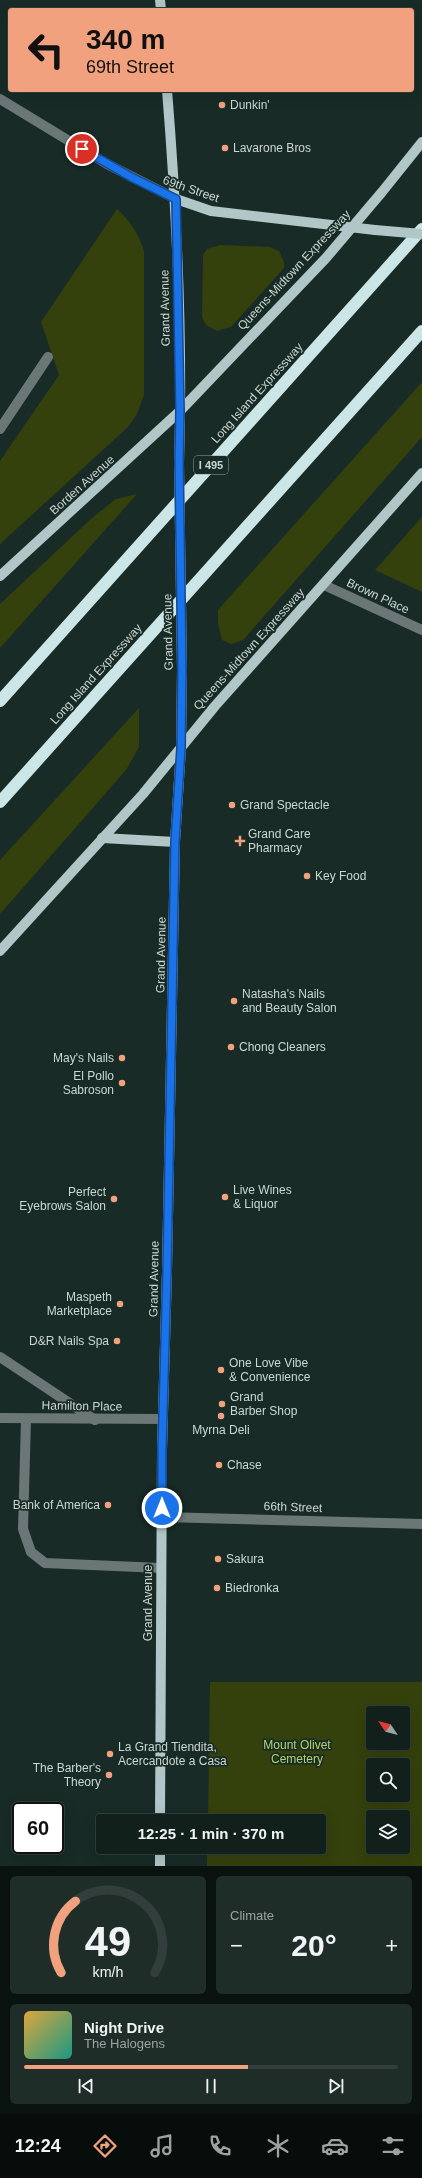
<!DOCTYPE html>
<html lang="en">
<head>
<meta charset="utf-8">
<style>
	body { margin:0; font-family:Arial,sans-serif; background:#1f2d29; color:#f1f3f6; height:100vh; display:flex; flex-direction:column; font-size:15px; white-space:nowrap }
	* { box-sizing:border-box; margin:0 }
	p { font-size:13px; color:#9ca3a3 }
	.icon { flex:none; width:22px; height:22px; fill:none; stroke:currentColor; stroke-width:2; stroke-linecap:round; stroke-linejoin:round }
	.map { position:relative; height:1866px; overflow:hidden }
	.panel { display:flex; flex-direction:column; gap:10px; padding:10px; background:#0a120f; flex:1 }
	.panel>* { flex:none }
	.hud { position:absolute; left:8px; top:8px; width:406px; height:84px; border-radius:4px; box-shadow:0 4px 16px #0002,0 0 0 1px #313e3b; background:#f1a17d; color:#111; overflow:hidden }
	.needle { width:26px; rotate:305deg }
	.buttons { position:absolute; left:366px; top:1706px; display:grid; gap:8px }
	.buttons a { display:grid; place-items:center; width:44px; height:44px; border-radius:4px; background:#12201c; box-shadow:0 4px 16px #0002,0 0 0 1px #313e3b; font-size:20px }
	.speed { position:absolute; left:12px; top:1802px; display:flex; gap:8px; font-size:20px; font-weight:700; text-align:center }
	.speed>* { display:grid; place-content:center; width:52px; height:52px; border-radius:50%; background:#12201c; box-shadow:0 4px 16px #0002,0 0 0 1px #313e3b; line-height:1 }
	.speed .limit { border:2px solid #111; border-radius:6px; background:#fff; color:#111 }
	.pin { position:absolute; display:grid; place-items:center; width:34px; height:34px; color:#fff; margin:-17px; border:2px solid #fff; border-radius:50%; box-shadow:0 1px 4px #0007 }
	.me { position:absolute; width:44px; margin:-22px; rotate:0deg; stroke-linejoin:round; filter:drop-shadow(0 0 3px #0008) }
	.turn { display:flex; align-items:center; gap:14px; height:84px; padding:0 12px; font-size:18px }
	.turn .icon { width:52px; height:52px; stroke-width:2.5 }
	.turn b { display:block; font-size:28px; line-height:34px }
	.big { font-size:30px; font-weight:800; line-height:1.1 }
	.panel .card { flex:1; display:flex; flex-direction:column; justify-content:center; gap:6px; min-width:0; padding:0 14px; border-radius:6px; background:#1f2d29 }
	.panel .dial { align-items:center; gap:0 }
	.dial svg { height:104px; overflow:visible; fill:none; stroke:#313e3b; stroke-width:7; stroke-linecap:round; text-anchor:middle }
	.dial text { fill:#f1f3f6; stroke:none }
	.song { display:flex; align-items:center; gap:12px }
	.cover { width:48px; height:48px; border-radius:6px; background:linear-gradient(135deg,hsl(40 70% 55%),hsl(170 70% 35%)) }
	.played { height:4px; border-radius:2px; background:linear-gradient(90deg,#f1a17d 60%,#313e3b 60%) }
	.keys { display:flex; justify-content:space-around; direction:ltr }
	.heat { display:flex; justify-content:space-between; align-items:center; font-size:22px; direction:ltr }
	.panel .tiles { flex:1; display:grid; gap:10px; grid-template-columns:1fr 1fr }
	.card:last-child { grid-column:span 2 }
	.trip { position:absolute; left:96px; top:1814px; width:230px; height:40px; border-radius:4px; background:#12201c; box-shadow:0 4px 16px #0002,0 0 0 1px #313e3b; font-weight:800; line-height:40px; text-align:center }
	.dock { display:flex; height:64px; justify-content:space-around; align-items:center; background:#070d0b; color:#9ca3a3 }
	.dock .icon { width:28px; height:28px }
	.dock .current { color:#f1a17d }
	.dock b { font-size:18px; color:#f1f3f6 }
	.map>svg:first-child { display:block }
	.green { fill:#34410c; fill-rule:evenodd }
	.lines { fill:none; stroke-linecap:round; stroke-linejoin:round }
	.minor { stroke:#6b7676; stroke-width:10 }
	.major { stroke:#b0c6c7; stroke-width:10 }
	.highway { stroke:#cce6e7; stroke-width:12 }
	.major-bridge { stroke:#b0c6c7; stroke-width:10 }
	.route-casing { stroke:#114b97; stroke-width:10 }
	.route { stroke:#1a73e8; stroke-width:7 }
	.poi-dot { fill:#f1a17d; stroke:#182b26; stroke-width:1.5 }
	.labels { text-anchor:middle; stroke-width:3.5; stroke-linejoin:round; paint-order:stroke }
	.shield { fill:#182b26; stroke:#96a39f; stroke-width:1 }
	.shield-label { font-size:11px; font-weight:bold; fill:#ccd7d3 }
	.poi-label { font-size:12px; fill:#ccd7d3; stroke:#182b26; text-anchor:start }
	.street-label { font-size:12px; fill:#ccd7d3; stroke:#182b26 }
	.park-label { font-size:12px; fill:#b6d46a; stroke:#182b26 }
</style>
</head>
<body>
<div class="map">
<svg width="422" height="1866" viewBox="0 0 422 1866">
	<rect width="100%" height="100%" fill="#182b26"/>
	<!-- green -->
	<g class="green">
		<path d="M117,209C131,222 138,233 144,251V395L137,414L128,427L0,544V461L59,375L41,322Z"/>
		<polygon points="220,245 270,247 279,251 284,262 284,268 231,327 217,331 206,325 202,317 203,255 207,249"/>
		<polygon points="422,382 422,437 243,640 231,644 222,640 218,624 218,610"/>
		<polygon points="137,494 0,648 0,604 92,518 116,499"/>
		<polygon points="422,517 422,592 375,570"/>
		<polygon points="139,708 139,747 126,770 0,914 0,860"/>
		<path d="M210,1682H422V1866H207V1847H319V1821H208ZM373,1713H403V1743H373ZM373,1765H403V1795H373ZM373,1817H403V1847H373Z"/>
	</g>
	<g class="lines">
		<!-- minor -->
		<g class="minor">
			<polyline points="0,99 107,164 176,199"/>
			<polyline points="0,429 48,357"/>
			<polyline points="324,585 422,630"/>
			<polyline points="0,1357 95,1420"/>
			<polyline points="0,1418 163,1419"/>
			<polyline points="26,1419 23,1529 31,1552 45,1563 161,1568"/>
			<polyline points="163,1517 422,1524"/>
		</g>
		<!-- major -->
		<g class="major">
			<polyline points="160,0 161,10"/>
			<path d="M167,90C177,214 183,338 179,463"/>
			<polyline points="176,199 211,211 375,230"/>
			<polyline points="0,576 180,411 326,258 382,192 422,142"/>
			<polyline points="102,838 175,842"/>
			<polyline points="0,951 143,794 215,706 422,473"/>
			<polyline points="160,1821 162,1449 167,1271 175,842 181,748 182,670"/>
			<polyline points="160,1866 160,1847"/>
		</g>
		<!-- highway -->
		<g class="highway">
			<polyline points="0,701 422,229"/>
			<polyline points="0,802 422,331"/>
		</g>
		<!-- major-bridge -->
		<g class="major-bridge">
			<polyline points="375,230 422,234"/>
			<polyline points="179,463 182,670"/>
		</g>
	</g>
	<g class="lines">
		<defs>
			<polyline id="route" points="82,149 131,177 176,199 180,411 179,462 182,670 181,748 175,842 167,1271 162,1449 162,1508"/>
		</defs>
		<!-- route casing -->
		<use href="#route" class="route-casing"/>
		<!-- route -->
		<use href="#route" class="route"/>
	</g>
	<!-- markers -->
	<g class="poi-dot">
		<circle cx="222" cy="105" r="4"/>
		<circle cx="225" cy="148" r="4"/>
		<circle cx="232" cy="805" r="4"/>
		<path d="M238 835h4v4h4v4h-4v4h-4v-4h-4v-4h4z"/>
		<circle cx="307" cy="876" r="4"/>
		<circle cx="234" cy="1001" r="4"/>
		<circle cx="231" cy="1047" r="4"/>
		<circle cx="122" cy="1058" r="4"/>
		<circle cx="122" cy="1083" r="4"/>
		<circle cx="225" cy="1197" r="4"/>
		<circle cx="114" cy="1199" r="4"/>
		<circle cx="120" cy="1304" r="4"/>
		<circle cx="117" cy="1341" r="4"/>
		<circle cx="221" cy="1370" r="4"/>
		<circle cx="222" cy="1404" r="4"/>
		<circle cx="221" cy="1416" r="4"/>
		<circle cx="219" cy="1465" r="4"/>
		<circle cx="108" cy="1505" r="4"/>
		<circle cx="218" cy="1559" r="4"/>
		<circle cx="217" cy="1588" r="4"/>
		<circle cx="110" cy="1754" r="4"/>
		<circle cx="109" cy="1775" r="4"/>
	</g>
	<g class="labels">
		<!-- shield labels -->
		<rect class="shield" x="194" y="456" width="34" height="18" rx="3"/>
		<g class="shield-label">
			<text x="211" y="469">I 495</text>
		</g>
		<!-- poi labels -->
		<g class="poi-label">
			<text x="230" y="109">Dunkin'</text>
			<text x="233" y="152">Lavarone Bros</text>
			<text x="240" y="809">Grand Spectacle</text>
			<text x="248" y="838">Grand Care<tspan x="248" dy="14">Pharmacy</tspan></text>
			<text x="315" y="880">Key Food</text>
			<text x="242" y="998">Natasha's Nails<tspan x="242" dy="14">and Beauty Salon</tspan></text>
			<text x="239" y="1051">Chong Cleaners</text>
			<text x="114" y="1062" text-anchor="end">May's Nails</text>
			<text x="114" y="1080" text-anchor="end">El Pollo<tspan x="114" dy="14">Sabroson</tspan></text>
			<text x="233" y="1194">Live Wines<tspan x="233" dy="14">&amp; Liquor</tspan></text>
			<text x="106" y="1196" text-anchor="end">Perfect<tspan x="106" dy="14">Eyebrows Salon</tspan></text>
			<text x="112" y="1301" text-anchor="end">Maspeth<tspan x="112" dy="14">Marketplace</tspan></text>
			<text x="109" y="1345" text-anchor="end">D&amp;R Nails Spa</text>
			<text x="229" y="1367">One Love Vibe<tspan x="229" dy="14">&amp; Convenience</tspan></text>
			<text x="230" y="1401">Grand<tspan x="230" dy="14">Barber Shop</tspan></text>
			<text x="221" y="1434" text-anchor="middle">Myrna Deli</text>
			<text x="227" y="1469">Chase</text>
			<text x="100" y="1509" text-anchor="end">Bank of America</text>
			<text x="226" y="1563">Sakura</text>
			<text x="225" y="1592">Biedronka</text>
			<text x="118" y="1751">La Grand Tiendita,<tspan x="118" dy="14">Acercandote a Casa</tspan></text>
			<text x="101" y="1772" text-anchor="end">The Barber's<tspan x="101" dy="14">Theory</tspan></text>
		</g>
		<!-- street labels -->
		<g class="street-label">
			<text transform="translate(191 189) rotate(19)" y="4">69th Street</text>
			<text transform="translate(294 270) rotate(-47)" y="4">Queens-Midtown Expressway</text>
			<text transform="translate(165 308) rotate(-91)" y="4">Grand Avenue</text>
			<text transform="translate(257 393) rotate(-48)" y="4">Long Island Expressway</text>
			<text transform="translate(82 485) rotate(-42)" y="4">Borden Avenue</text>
			<text transform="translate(378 596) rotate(25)" y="4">Brown Place</text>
			<text transform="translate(168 632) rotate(-91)" y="4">Grand Avenue</text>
			<text transform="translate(249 649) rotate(-48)" y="4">Queens-Midtown Expressway</text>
			<text transform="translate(96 674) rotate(-48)" y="4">Long Island Expressway</text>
			<text transform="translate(161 955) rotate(-89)" y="4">Grand Avenue</text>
			<text transform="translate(154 1279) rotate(-89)" y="4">Grand Avenue</text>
			<text transform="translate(82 1406) rotate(1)" y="4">Hamilton Place</text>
			<text transform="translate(293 1507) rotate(2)" y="4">66th Street</text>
			<text transform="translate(148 1603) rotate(-90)" y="4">Grand Avenue</text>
		</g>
		<!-- park labels -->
		<g class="park-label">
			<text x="297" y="1749">Mount Olivet<tspan x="297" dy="14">Cemetery</tspan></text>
		</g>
	</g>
</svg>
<div class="buttons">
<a><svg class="needle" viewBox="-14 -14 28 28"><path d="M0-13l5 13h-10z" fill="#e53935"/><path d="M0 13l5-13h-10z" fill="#9ca3a3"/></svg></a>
<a><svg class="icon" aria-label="search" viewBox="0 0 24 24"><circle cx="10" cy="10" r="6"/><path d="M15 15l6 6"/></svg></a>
<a><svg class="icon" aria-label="layers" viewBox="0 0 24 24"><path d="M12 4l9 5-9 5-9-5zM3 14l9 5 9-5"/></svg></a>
</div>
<div class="speed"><div class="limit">60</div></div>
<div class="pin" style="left:82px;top:149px;background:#d93025"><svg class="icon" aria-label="arrive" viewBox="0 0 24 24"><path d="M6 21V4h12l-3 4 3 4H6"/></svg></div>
<svg class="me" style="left:162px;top:1508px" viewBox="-20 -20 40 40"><circle r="17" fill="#1a73e8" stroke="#fff" stroke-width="3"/><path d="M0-11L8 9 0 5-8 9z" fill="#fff"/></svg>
<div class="trip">12:25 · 1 min · 370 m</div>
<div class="hud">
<div class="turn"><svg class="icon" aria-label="left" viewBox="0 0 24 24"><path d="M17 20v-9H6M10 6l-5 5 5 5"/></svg><div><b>340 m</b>69th Street</div></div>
</div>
</div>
<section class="panel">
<div class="tiles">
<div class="card dial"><svg viewBox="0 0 100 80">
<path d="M14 69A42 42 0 1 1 86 69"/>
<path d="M14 69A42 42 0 0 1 25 14" stroke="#f1a17d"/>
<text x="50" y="56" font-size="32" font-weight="700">49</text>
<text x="50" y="72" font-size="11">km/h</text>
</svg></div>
<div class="card"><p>Climate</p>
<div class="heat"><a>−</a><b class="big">20°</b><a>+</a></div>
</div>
<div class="card">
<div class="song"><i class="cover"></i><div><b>Night Drive</b><p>The Halogens</p></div></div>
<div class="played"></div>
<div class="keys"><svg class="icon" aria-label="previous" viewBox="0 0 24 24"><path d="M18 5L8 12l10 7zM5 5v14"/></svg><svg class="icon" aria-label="pause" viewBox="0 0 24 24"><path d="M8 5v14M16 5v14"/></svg><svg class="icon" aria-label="next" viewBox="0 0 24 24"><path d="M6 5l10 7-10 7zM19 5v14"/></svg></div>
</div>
</div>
</section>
<nav class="dock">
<b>12:24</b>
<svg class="icon current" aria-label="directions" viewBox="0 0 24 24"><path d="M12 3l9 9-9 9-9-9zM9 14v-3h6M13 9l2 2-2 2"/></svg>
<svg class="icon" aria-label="music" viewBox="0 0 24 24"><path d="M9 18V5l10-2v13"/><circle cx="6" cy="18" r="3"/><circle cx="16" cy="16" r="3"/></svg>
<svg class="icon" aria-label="phone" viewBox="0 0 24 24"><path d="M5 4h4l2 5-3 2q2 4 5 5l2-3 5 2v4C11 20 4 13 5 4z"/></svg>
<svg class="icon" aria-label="climate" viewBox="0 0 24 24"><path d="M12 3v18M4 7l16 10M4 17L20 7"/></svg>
<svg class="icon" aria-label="car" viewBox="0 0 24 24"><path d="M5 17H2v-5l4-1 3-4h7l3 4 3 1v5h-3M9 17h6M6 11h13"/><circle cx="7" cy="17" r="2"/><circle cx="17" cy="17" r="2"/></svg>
<svg class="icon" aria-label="filters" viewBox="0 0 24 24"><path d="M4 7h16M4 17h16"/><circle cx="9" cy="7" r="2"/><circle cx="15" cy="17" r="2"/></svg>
</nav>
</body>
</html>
